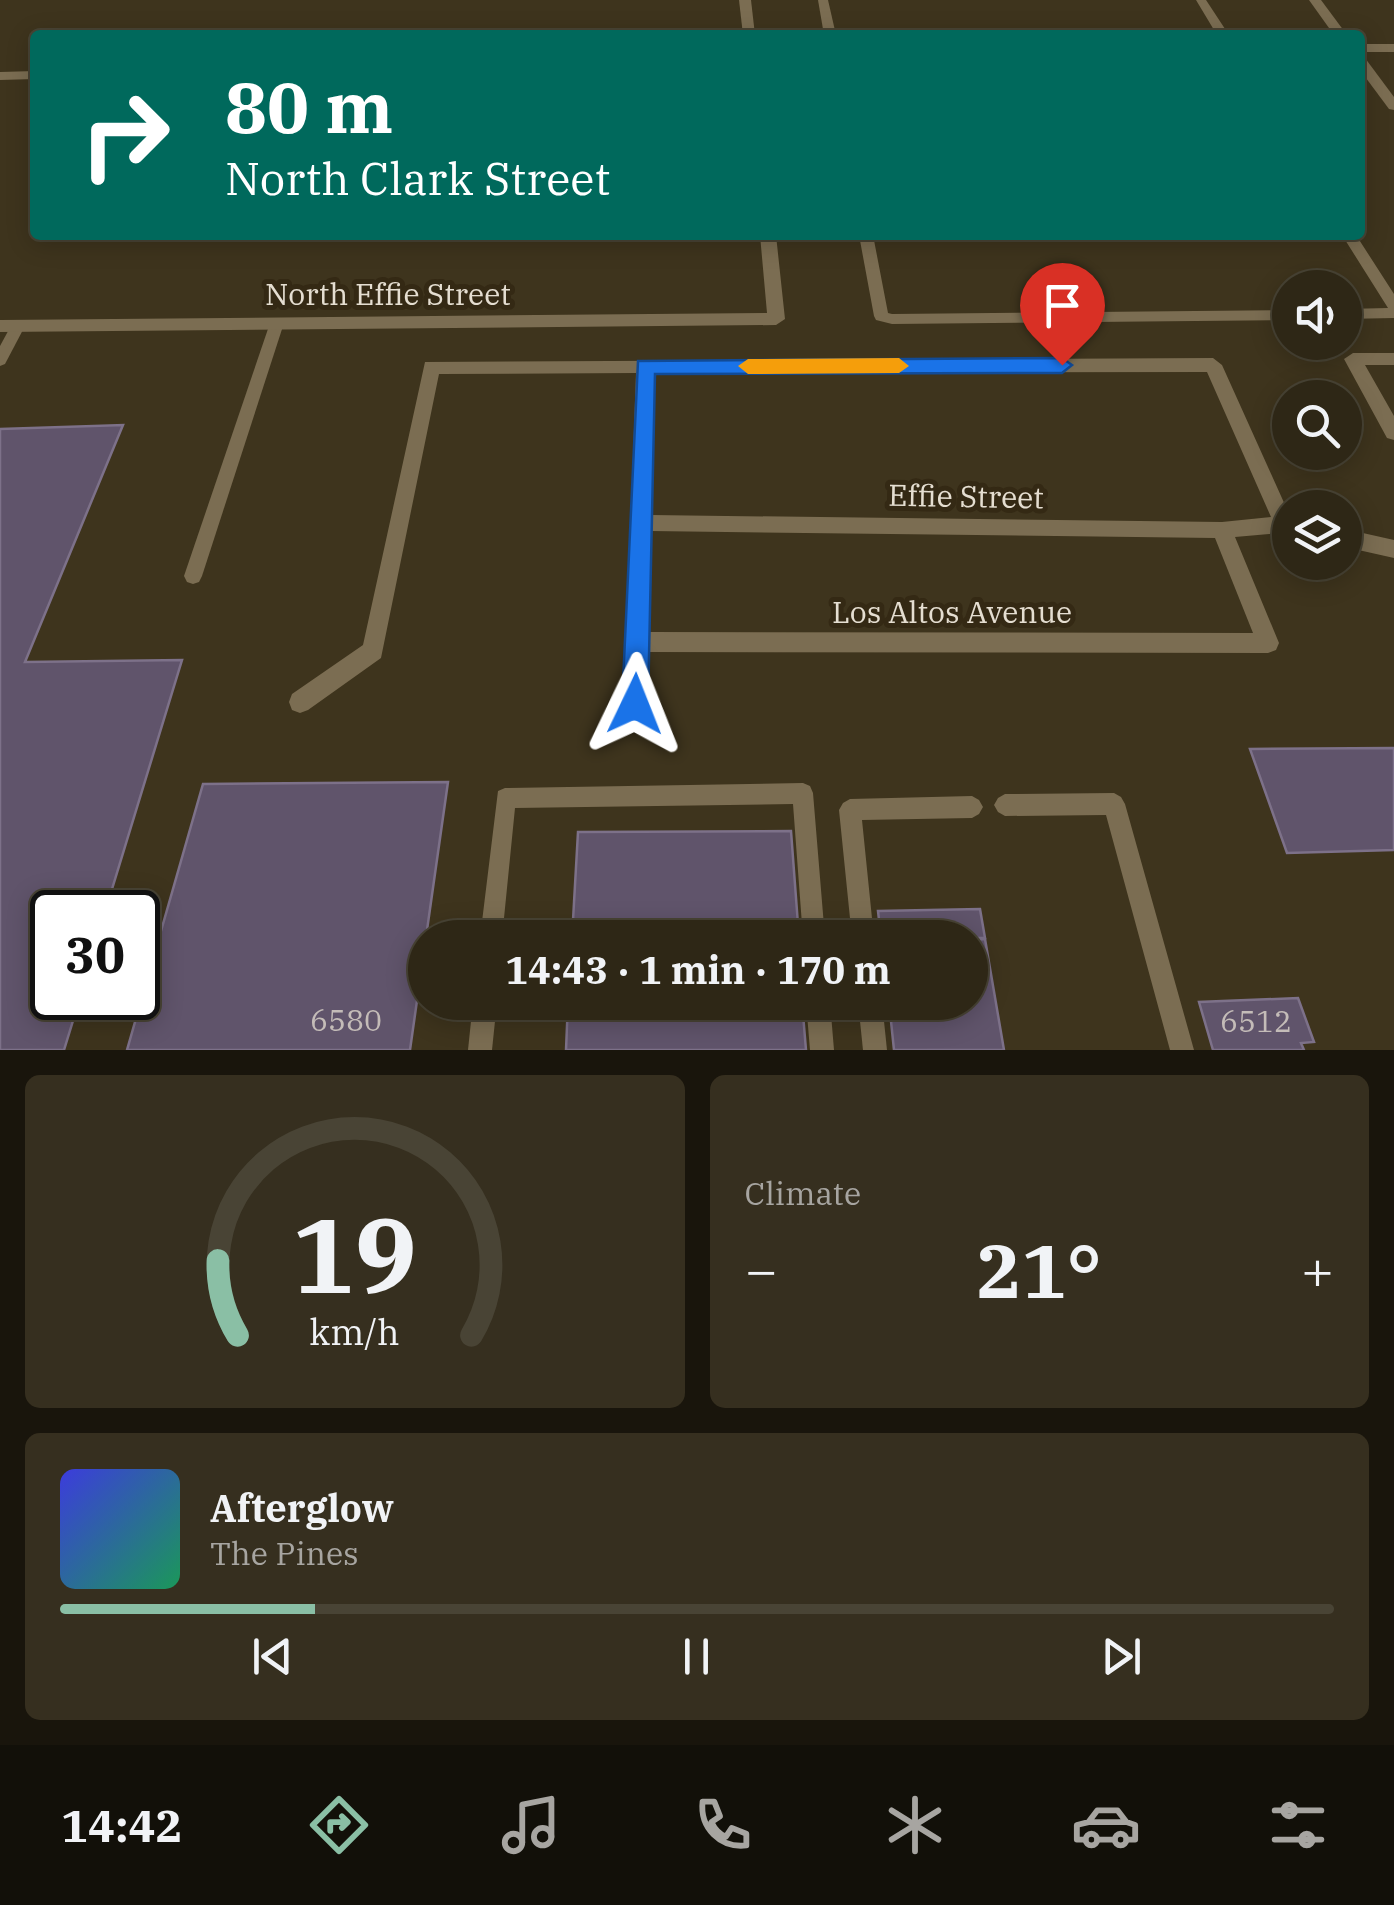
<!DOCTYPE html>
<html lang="en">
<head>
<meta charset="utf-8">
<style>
	body { margin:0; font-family:"IBM Plex Serif",serif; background:#362f1f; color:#f1f3f6; height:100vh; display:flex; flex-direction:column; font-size:38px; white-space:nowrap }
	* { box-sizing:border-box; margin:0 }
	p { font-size:32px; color:#a7a5a1 }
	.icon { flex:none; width:55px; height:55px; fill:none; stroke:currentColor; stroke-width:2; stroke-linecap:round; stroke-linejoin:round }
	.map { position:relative; height:1050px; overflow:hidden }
	.drawer { display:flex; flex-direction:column; gap:25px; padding:25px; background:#19150c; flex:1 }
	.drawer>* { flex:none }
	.hud { position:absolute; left:30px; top:30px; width:1335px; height:210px; border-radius:10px; box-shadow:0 5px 25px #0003,0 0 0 2px #494435; background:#00695c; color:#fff; overflow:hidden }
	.buttons { position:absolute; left:1272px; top:270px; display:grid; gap:20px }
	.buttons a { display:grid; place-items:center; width:90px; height:90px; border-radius:50%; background:#2e2716; box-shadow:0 5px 25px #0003,0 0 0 2px #494435; font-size:50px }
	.speed { position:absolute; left:30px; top:890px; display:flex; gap:20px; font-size:50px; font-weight:700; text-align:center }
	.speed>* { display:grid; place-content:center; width:130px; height:130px; border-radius:50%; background:#2e2716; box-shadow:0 5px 25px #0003,0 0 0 2px #494435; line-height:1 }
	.speed .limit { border:5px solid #111; border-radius:15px; background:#fff; color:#111 }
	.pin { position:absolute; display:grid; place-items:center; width:85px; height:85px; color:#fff; margin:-102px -42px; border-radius:50% 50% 50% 0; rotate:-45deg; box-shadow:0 0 10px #0007 }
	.pin .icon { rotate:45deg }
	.me { position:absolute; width:110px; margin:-55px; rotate:2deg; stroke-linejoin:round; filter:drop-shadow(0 0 8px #0008) }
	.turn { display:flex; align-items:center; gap:35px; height:210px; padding:0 30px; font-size:45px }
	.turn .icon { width:130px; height:130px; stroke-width:2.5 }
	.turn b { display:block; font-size:70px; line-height:85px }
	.big { font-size:75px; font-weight:700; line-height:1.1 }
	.drawer .tile { flex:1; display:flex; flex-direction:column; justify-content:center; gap:15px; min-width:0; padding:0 35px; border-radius:15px; background:#362f1f }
	.drawer .dial { align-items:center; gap:0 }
	.dial svg { height:260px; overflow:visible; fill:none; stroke:#494435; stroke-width:7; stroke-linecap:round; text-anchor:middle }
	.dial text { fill:#f1f3f6; stroke:none }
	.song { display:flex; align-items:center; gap:30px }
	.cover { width:120px; height:120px; border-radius:15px; background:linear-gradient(135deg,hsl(240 70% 55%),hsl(150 70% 35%)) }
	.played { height:10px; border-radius:5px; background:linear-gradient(90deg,#8abfa5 20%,#494435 20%) }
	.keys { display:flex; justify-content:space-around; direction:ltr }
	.heat { display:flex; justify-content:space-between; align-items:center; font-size:55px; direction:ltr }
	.drawer .tiles { flex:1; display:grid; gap:25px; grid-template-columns:1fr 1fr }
	.tile:last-child { grid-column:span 2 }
	.trip { position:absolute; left:408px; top:920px; width:580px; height:100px; border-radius:50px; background:#2e2716; box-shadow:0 5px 25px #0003,0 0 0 2px #494435; font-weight:700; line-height:100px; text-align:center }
	.menu { display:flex; height:160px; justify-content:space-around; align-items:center; background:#121009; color:#a7a5a1 }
	.menu .icon { width:70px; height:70px }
	.menu .selected { color:#8abfa5 }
	.menu b { font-size:45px; color:#f1f3f6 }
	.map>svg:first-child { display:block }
	.building { fill:#60546b; stroke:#7d7189; stroke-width:2.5 }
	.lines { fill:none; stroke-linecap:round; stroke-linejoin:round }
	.service { fill:#7b6d52; fill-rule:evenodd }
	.minor { fill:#7b6d52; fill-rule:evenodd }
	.route { fill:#1a73e8; stroke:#114b97; stroke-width:2.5 }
	.slow { fill:#f59e0b }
	.labels { text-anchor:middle; stroke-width:10; stroke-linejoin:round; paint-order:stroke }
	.street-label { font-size:30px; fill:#e5ded1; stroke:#342914 }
	.near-number-label { font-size:30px; fill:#c4bcb8 }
</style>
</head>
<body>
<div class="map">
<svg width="1394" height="1050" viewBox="0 0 1394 1050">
	<rect width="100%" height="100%" fill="#3e341d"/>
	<!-- building -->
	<g class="building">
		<polygon points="123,425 25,662 182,660 105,912 52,912 52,998 80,998 64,1050 0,1050 0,429"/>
		<polygon points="1394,748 1394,850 1287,853 1250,749"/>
		<polygon points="448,782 410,1050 127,1050 203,784"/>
		<polygon points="791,831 799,938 572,938 578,832"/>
		<polygon points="980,909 985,938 881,938 878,911"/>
		<polygon points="985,939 1004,1050 894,1050 889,1002 970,1002 970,940"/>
		<polygon points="1298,998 1314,1042 1301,1043 1304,1050 1213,1050 1199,1002"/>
		<polygon points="568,1002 802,1002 806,1050 566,1050"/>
	</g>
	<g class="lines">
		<!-- service -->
		<g class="service">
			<polygon points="818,0 828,0 836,35 824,35"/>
			<polygon points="1196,0 1206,0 1229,35 1217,35"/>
			<polygon points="859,235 873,235 888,313 892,314 1290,310 1290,320 892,324 876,320 874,316"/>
			<polygon points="1342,235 1356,235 1394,294 1394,318 1345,319 1345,309 1388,308"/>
			<polygon points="277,318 284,323 202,576 199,582 193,584 187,582 184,576 270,323"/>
			<polygon points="18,321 25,326 5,364 0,366 0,346 13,322"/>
			<polygon points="803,783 810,786 813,793 825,938 803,938 793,804 515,808 502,938 480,938 498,791 505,788"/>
			<polygon points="1114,793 1121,797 1125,804 1194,1050 1170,1050 1106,815 1005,816 998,812 994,805 998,798 1005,794"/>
			<polygon points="972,796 979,800 983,807 979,814 972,818 862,820 874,938 852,938 839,810 843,803 850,799"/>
			<polygon points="473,1002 497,1002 492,1050 468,1050"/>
			<polygon points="806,1002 830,1002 834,1050 810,1050"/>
			<polygon points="858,1002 882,1002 887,1050 863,1050"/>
		</g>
		<!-- minor -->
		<g class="minor">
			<polygon points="739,0 751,0 755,35 743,35"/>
			<polygon points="1309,0 1321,0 1347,35 1334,35"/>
			<rect x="1360" y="44" width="34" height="8"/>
			<polygon points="1360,57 1365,58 1394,97 1394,110 1389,109 1360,70"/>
			<polygon points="35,71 35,79 0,80 0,72"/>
			<polygon points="760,235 776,235 785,319 776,325 0,332 0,320 767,313"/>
			<polygon points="1353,353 1394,353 1394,365 1365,365 1394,416 1394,440 1387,438 1344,359"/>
			<path d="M1213,358L1222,365L1290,516V532L1235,537L1279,643L1276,650L1268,653L647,652L646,703L643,711L635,714L627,711L624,703L636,373L439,374L381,658L308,710L300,713L292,710L289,702L292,694L363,645L425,362ZM1207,372L1271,517L1222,522L651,515L654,373ZM650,531L1215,538L1253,633L648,632Z"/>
			<polygon points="1345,529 1394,540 1394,558 1345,547"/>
		</g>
	</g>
	<!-- route -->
	<polygon class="route" points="1062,358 1072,365 1062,373 655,374 648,704 644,712 635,716 626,712 622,704 638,361"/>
	<!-- slow -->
	<polygon class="slow" points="899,358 909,366 899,373 748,374 738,366 748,359"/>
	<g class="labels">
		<!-- street labels -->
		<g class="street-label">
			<text x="388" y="305">North Effie Street</text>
			<text transform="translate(966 497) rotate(1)" y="10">Effie Street</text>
			<text x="952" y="623">Los Altos Avenue</text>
		</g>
		<!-- near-number labels -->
		<g class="near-number-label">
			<text x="346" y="1031">6580</text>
			<text x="1256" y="1032">6512</text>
		</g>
	</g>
</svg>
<div class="buttons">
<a><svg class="icon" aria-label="sound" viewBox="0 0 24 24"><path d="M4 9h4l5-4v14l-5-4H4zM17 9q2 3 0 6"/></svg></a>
<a><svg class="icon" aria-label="search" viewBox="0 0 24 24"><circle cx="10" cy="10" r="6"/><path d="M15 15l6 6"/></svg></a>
<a><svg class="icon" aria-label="layers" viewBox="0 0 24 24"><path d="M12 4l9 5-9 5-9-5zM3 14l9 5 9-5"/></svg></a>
</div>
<div class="speed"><div class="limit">30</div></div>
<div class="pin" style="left:1062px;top:365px;background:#d93025"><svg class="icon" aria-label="arrive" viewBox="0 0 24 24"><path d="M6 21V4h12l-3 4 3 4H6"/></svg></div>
<svg class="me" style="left:635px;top:704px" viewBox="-20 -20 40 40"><path d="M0-17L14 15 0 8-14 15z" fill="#1a73e8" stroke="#fff" stroke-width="4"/></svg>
<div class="trip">14:43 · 1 min · 170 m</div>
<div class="hud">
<div class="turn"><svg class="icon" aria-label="right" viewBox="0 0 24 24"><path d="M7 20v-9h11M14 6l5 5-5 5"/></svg><div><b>80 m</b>North Clark Street</div></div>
</div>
</div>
<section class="drawer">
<div class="tiles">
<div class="tile dial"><svg viewBox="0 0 100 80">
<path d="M14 69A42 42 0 1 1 86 69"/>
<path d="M14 69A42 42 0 0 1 8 46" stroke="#8abfa5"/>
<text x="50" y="56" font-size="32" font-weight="700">19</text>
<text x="50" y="72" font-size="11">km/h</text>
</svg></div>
<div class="tile"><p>Climate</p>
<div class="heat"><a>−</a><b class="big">21°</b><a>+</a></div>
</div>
<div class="tile">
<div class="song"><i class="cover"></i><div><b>Afterglow</b><p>The Pines</p></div></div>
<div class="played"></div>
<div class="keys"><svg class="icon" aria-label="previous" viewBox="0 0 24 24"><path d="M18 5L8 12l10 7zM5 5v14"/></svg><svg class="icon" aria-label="pause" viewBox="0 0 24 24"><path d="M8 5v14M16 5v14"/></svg><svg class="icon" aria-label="next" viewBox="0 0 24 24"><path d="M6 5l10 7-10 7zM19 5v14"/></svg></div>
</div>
</div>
</section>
<nav class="menu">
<b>14:42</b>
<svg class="icon selected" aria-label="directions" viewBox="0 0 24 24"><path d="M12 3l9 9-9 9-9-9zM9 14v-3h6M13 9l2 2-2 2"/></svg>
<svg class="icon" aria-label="music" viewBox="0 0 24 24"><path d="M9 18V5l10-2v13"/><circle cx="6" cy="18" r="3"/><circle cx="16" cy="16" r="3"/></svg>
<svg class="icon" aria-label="phone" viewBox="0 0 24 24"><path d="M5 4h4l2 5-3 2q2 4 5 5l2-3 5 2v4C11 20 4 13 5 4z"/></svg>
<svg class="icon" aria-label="climate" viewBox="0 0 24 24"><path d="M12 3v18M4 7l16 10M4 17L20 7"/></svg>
<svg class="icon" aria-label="car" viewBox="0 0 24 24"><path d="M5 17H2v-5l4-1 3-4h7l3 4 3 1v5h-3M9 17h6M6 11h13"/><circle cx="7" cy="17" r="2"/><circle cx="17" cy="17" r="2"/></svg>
<svg class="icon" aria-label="filters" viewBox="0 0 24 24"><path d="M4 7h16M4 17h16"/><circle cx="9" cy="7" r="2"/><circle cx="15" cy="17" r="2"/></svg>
</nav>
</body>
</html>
